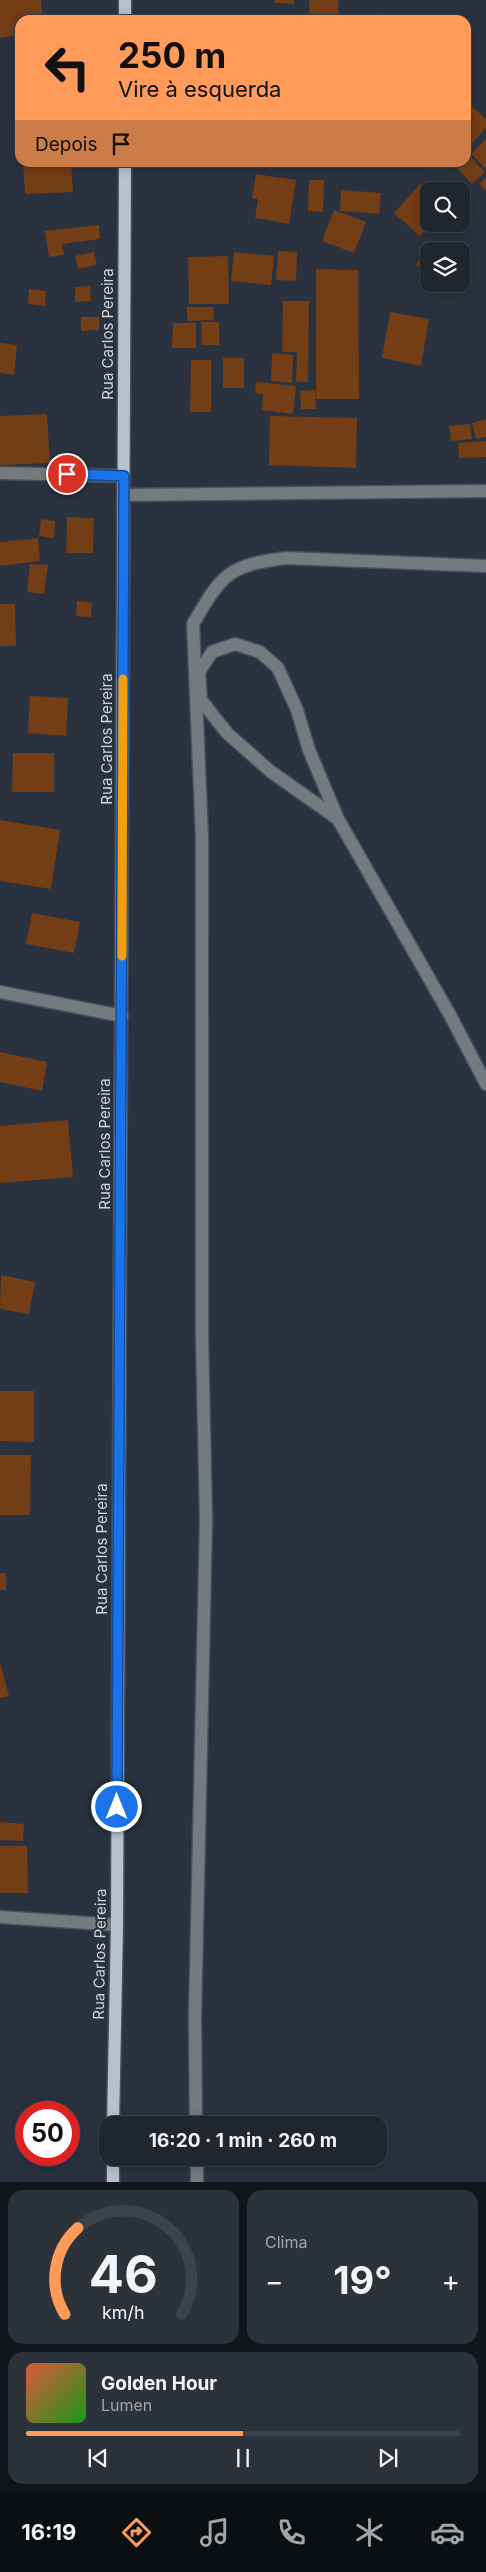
<!DOCTYPE html>
<html lang="pt">
<head>
<meta charset="utf-8">
<style>
	body { margin:0; font-family:Inter,sans-serif; background:#2c323a; color:#f1f3f6; height:100vh; display:flex; flex-direction:column; font-size:19px; white-space:nowrap }
	* { box-sizing:border-box; margin:0 }
	p { font-size:16px; color:#a1a5aa }
	.icon { flex:none; width:28px; height:28px; fill:none; stroke:currentColor; stroke-width:2; stroke-linecap:round; stroke-linejoin:round }
	.map { position:relative; height:2182px; overflow:hidden }
	.sheet { display:flex; flex-direction:column; gap:8px; padding:8px; background:#111519; flex:1 }
	.sheet>* { flex:none }
	.banner { position:absolute; left:15px; top:15px; width:456px; height:152px; border-radius:15px; box-shadow:0 2px 12px #0003,0 0 0 1px #3c434a; background:#ff9b5a; color:#111; overflow:hidden }
	.buttons { position:absolute; left:420px; top:182px; display:grid; gap:10px }
	.buttons a { display:grid; place-items:center; width:50px; height:50px; border-radius:10px; background:#1f262e; box-shadow:0 2px 12px #0003,0 0 0 1px #3c434a; font-size:25px }
	.speed { position:absolute; left:15px; top:2101px; display:flex; gap:10px; font-size:25px; font-weight:700; text-align:center }
	.speed>* { display:grid; place-content:center; width:65px; height:65px; border-radius:50%; background:#1f262e; box-shadow:0 2px 12px #0003,0 0 0 1px #3c434a; line-height:1 }
	.speed .limit { border:8px solid #d22; background:#fff; color:#111 }
	.pin { position:absolute; display:grid; place-items:center; width:42px; height:42px; color:#fff; margin:-21px; border:2px solid #fff; border-radius:50%; box-shadow:0 1px 5px #0007 }
	.me { position:absolute; width:55px; margin:-28px; rotate:0deg; stroke-linejoin:round; filter:drop-shadow(0 0 4px #0008) }
	.turn { display:flex; align-items:center; gap:18px; height:105px; padding:0 20px; font-size:22px }
	.turn .icon { width:65px; height:65px; stroke-width:2.5 }
	.turn b { display:block; font-size:35px; line-height:42px }
	.then { display:flex; align-items:center; height:48px; padding:0 20px; background:#0003; gap:10px; font-size:19px }
	.big { font-size:38px; font-weight:700; line-height:1.1 }
	.sheet .widget { flex:1; display:flex; flex-direction:column; justify-content:center; gap:8px; min-width:0; padding:0 18px; border-radius:15px; background:#2c323a }
	.sheet .dial { align-items:center; gap:0 }
	.dial svg { height:130px; overflow:visible; fill:none; stroke:#3c434a; stroke-width:7; stroke-linecap:round; text-anchor:middle }
	.dial text { fill:#f1f3f6; stroke:none }
	.song { display:flex; align-items:center; gap:15px }
	.cover { width:60px; height:60px; border-radius:8px; background:linear-gradient(135deg,hsl(10 70% 55%),hsl(120 70% 35%)) }
	.played { height:5px; border-radius:2px; background:linear-gradient(90deg,#ff9b5a 50%,#3c434a 50%) }
	.keys { display:flex; justify-content:space-around; direction:ltr }
	.heat { display:flex; justify-content:space-between; align-items:center; font-size:28px; direction:ltr }
	.sheet .tiles { flex:1; display:grid; gap:8px; grid-template-columns:1fr 1fr }
	.widget:last-child { grid-column:span 2 }
	.trip { position:absolute; left:99px; top:2116px; width:288px; height:50px; border-radius:15px; background:#1f262e; box-shadow:0 2px 12px #0003,0 0 0 1px #3c434a; font-weight:700; line-height:50px; text-align:center }
	.tab-bar { display:flex; height:80px; justify-content:space-around; align-items:center; background:#0c0f12; color:#a1a5aa }
	.tab-bar .icon { width:35px; height:35px }
	.tab-bar .active { color:#ff9b5a }
	.tab-bar b { font-size:22px; color:#f1f3f6 }
	.map>svg:first-child { display:block }
	.building { fill:#733d16 }
	.lines { fill:none; stroke-linecap:round; stroke-linejoin:round }
	.minor-casing { stroke:#474f5a; stroke-width:15 }
	.major-casing { stroke:#474f5a; stroke-width:15 }
	.minor { stroke:#757a7f; stroke-width:12 }
	.major { stroke:#b7c1cd; stroke-width:12 }
	.route-casing { stroke:#114b97; stroke-width:12 }
	.route { stroke:#1a73e8; stroke-width:9 }
	.slow { stroke:#f59e0b; stroke-width:9 }
	.labels { text-anchor:middle; stroke-width:4; stroke-linejoin:round; paint-order:stroke }
	.street-label { font-size:15px; fill:#ced4dc; stroke:#29323e }
</style>
</head>
<body>
<div class="map">
<svg width="486" height="2182" viewBox="0 0 486 2182">
	<rect width="100%" height="100%" fill="#29323e"/>
	<!-- building -->
	<g class="building">
		<polygon points="0,0 41,0 43,20 20,20 20,35 0,38"/>
		<polygon points="275,0 294,0 294,4 275,3"/>
		<polygon points="309,0 338,0 339,20 310,20"/>
		<polygon points="378,13 419,17 419,20 378,20"/>
		<polygon points="466,101 486,119 486,128 466,150"/>
		<polygon points="486,139 486,169 471,154"/>
		<polygon points="469,155 485,172 472,184 456,167 460,162 466,162"/>
		<polygon points="23,162 71,162 73,192 25,194"/>
		<polygon points="256,174 296,180 289,224 255,218 258,199 252,198"/>
		<polygon points="486,177 486,191 479,184"/>
		<polygon points="309,180 324,180 323,212 308,211"/>
		<polygon points="421,183 429,190 429,224 431,224 420,236 394,213"/>
		<polygon points="341,190 381,193 379,214 340,211"/>
		<polygon points="334,210 366,222 354,253 322,241"/>
		<polygon points="99,225 100,239 62,244 64,255 49,257 45,231"/>
		<polygon points="431,242 444,251 429,251 429,274 416,265"/>
		<polygon points="278,251 297,252 296,281 276,280"/>
		<polygon points="94,252 97,265 78,269 75,256"/>
		<polygon points="234,252 274,256 271,285 231,281"/>
		<polygon points="228,256 229,304 189,304 188,257"/>
		<polygon points="316,269 358,270 359,399 316,399"/>
		<polygon points="90,286 91,301 75,302 75,287"/>
		<polygon points="29,289 46,291 45,306 28,304"/>
		<polygon points="283,301 309,301 308,382 296,382 297,352 282,352"/>
		<polygon points="187,307 213,307 214,320 187,321"/>
		<polygon points="390,312 429,319 421,366 382,358"/>
		<polygon points="81,317 99,317 99,330 81,331"/>
		<polygon points="201,322 219,322 219,345 202,345"/>
		<polygon points="173,323 196,323 196,348 172,348"/>
		<polygon points="0,343 17,345 14,375 0,373"/>
		<polygon points="272,353 293,355 292,383 271,381"/>
		<rect x="223" y="358" width="21" height="30"/>
		<polygon points="191,360 211,360 211,412 190,412"/>
		<polygon points="256,382 296,386 293,414 262,410 263,394 255,393"/>
		<polygon points="315,390 316,409 301,409 300,391"/>
		<polygon points="47,414 50,463 0,465 0,416"/>
		<polygon points="270,416 357,418 356,468 269,465"/>
		<polygon points="486,419 486,437 476,439 472,423"/>
		<polygon points="470,424 472,439 451,441 449,426"/>
		<polygon points="486,441 486,457 459,458 458,443"/>
		<polygon points="67,517 94,518 93,553 66,553"/>
		<polygon points="41,519 55,521 54,538 39,536"/>
		<polygon points="38,538 40,561 0,566 0,542"/>
		<polygon points="30,564 48,565 44,594 27,592"/>
		<polygon points="77,601 92,603 91,617 76,616"/>
		<polygon points="0,604 15,604 16,646 0,646"/>
		<polygon points="30,696 68,698 66,736 28,733"/>
		<polygon points="13,753 54,753 54,792 12,792"/>
		<polygon points="0,820 60,830 51,889 0,881"/>
		<polygon points="32,913 80,922 74,953 26,944"/>
		<polygon points="0,1052 47,1062 42,1091 0,1082"/>
		<polygon points="68,1120 73,1177 0,1183 0,1126"/>
		<polygon points="1,1275 35,1282 29,1314 0,1309"/>
		<polygon points="0,1391 34,1391 34,1442 0,1441"/>
		<polygon points="0,1455 31,1455 30,1515 0,1515"/>
		<rect x="0" y="1573" width="6" height="17"/>
		<polygon points="0,1662 9,1696 0,1698"/>
		<polygon points="0,1822 24,1824 23,1841 0,1840"/>
		<polygon points="0,1846 27,1846 28,1893 0,1893"/>
	</g>
	<g class="lines">
		<defs>
			<g id="minor">
				<polyline points="0,473 124,476"/>
				<polyline points="124,495 486,491"/>
				<polyline points="338,819 270,771 227,733 201,700 199,672 212,652 235,644 260,652 278,668 297,710 309,750 338,819 450,1015 486,1084"/>
				<polyline points="0,992 122,1016"/>
				<polyline points="0,1917 117,1925"/>
				<path d="M196,2125L195,2017L206,1520L202,1336V837L193,624C222,574 228,565 287,558L486,566"/>
				<polyline points="197,2158 197,2182"/>
			</g>
			<g id="major">
				<polyline points="125,20 125,0"/>
				<polyline points="113,2125 117,1925 125,162"/>
				<polyline points="113,2182 113,2158"/>
			</g>
		</defs>
		<!-- minor casing -->
		<use href="#minor" class="minor-casing"/>
		<!-- major casing -->
		<use href="#major" class="major-casing"/>
		<!-- minor -->
		<use href="#minor" class="minor"/>
		<!-- major -->
		<use href="#major" class="major"/>
	</g>
	<g class="lines">
		<defs>
			<polyline id="route" points="67,474 124,476 117,1807"/>
		</defs>
		<!-- route casing -->
		<use href="#route" class="route-casing"/>
		<!-- route -->
		<use href="#route" class="route"/>
		<!-- slow -->
		<polyline class="slow" points="122,956 123,679"/>
	</g>
	<g class="labels">
		<!-- street labels -->
		<g class="street-label">
			<text transform="translate(108 334) rotate(-90)" y="5">Rua Carlos Pereira</text>
			<text transform="translate(107 739) rotate(-90)" y="5">Rua Carlos Pereira</text>
			<text transform="translate(105 1144) rotate(-90)" y="5">Rua Carlos Pereira</text>
			<text transform="translate(102 1549) rotate(-90)" y="5">Rua Carlos Pereira</text>
			<text transform="translate(100 1954) rotate(-89)" y="5">Rua Carlos Pereira</text>
		</g>
	</g>
</svg>
<div class="buttons">
<a><svg class="icon" aria-label="search" viewBox="0 0 24 24"><circle cx="10" cy="10" r="6"/><path d="M15 15l6 6"/></svg></a>
<a><svg class="icon" aria-label="layers" viewBox="0 0 24 24"><path d="M12 4l9 5-9 5-9-5zM3 14l9 5 9-5"/></svg></a>
</div>
<div class="speed"><div class="limit">50</div></div>
<div class="pin" style="left:67px;top:474px;background:#d93025"><svg class="icon" aria-label="arrive" viewBox="0 0 24 24"><path d="M6 21V4h12l-3 4 3 4H6"/></svg></div>
<svg class="me" style="left:117px;top:1807px" viewBox="-20 -20 40 40"><circle r="17" fill="#1a73e8" stroke="#fff" stroke-width="3"/><path d="M0-11L8 9 0 5-8 9z" fill="#fff"/></svg>
<div class="trip">16:20 · 1 min · 260 m</div>
<div class="banner">
<div class="turn"><svg class="icon" aria-label="left" viewBox="0 0 24 24"><path d="M17 20v-9H6M10 6l-5 5 5 5"/></svg><div><b>250 m</b>Vire à esquerda</div></div>
<div class="then">Depois<svg class="icon" aria-label="arrive" viewBox="0 0 24 24"><path d="M6 21V4h12l-3 4 3 4H6"/></svg></div>
</div>
</div>
<section class="sheet">
<div class="tiles">
<div class="widget dial"><svg viewBox="0 0 100 80">
<path d="M14 69A42 42 0 1 1 86 69"/>
<path d="M14 69A42 42 0 0 1 22 16" stroke="#ff9b5a"/>
<text x="50" y="56" font-size="32" font-weight="700">46</text>
<text x="50" y="72" font-size="11">km/h</text>
</svg></div>
<div class="widget"><p>Clima</p>
<div class="heat"><a>−</a><b class="big">19°</b><a>+</a></div>
</div>
<div class="widget">
<div class="song"><i class="cover"></i><div><b>Golden Hour</b><p>Lumen</p></div></div>
<div class="played"></div>
<div class="keys"><svg class="icon" aria-label="previous" viewBox="0 0 24 24"><path d="M18 5L8 12l10 7zM5 5v14"/></svg><svg class="icon" aria-label="pause" viewBox="0 0 24 24"><path d="M8 5v14M16 5v14"/></svg><svg class="icon" aria-label="next" viewBox="0 0 24 24"><path d="M6 5l10 7-10 7zM19 5v14"/></svg></div>
</div>
</div>
</section>
<nav class="tab-bar">
<b>16:19</b>
<svg class="icon active" aria-label="directions" viewBox="0 0 24 24"><path d="M12 3l9 9-9 9-9-9zM9 14v-3h6M13 9l2 2-2 2"/></svg>
<svg class="icon" aria-label="music" viewBox="0 0 24 24"><path d="M9 18V5l10-2v13"/><circle cx="6" cy="18" r="3"/><circle cx="16" cy="16" r="3"/></svg>
<svg class="icon" aria-label="phone" viewBox="0 0 24 24"><path d="M5 4h4l2 5-3 2q2 4 5 5l2-3 5 2v4C11 20 4 13 5 4z"/></svg>
<svg class="icon" aria-label="climate" viewBox="0 0 24 24"><path d="M12 3v18M4 7l16 10M4 17L20 7"/></svg>
<svg class="icon" aria-label="car" viewBox="0 0 24 24"><path d="M5 17H2v-5l4-1 3-4h7l3 4 3 1v5h-3M9 17h6M6 11h13"/><circle cx="7" cy="17" r="2"/><circle cx="17" cy="17" r="2"/></svg>
</nav>
</body>
</html>
